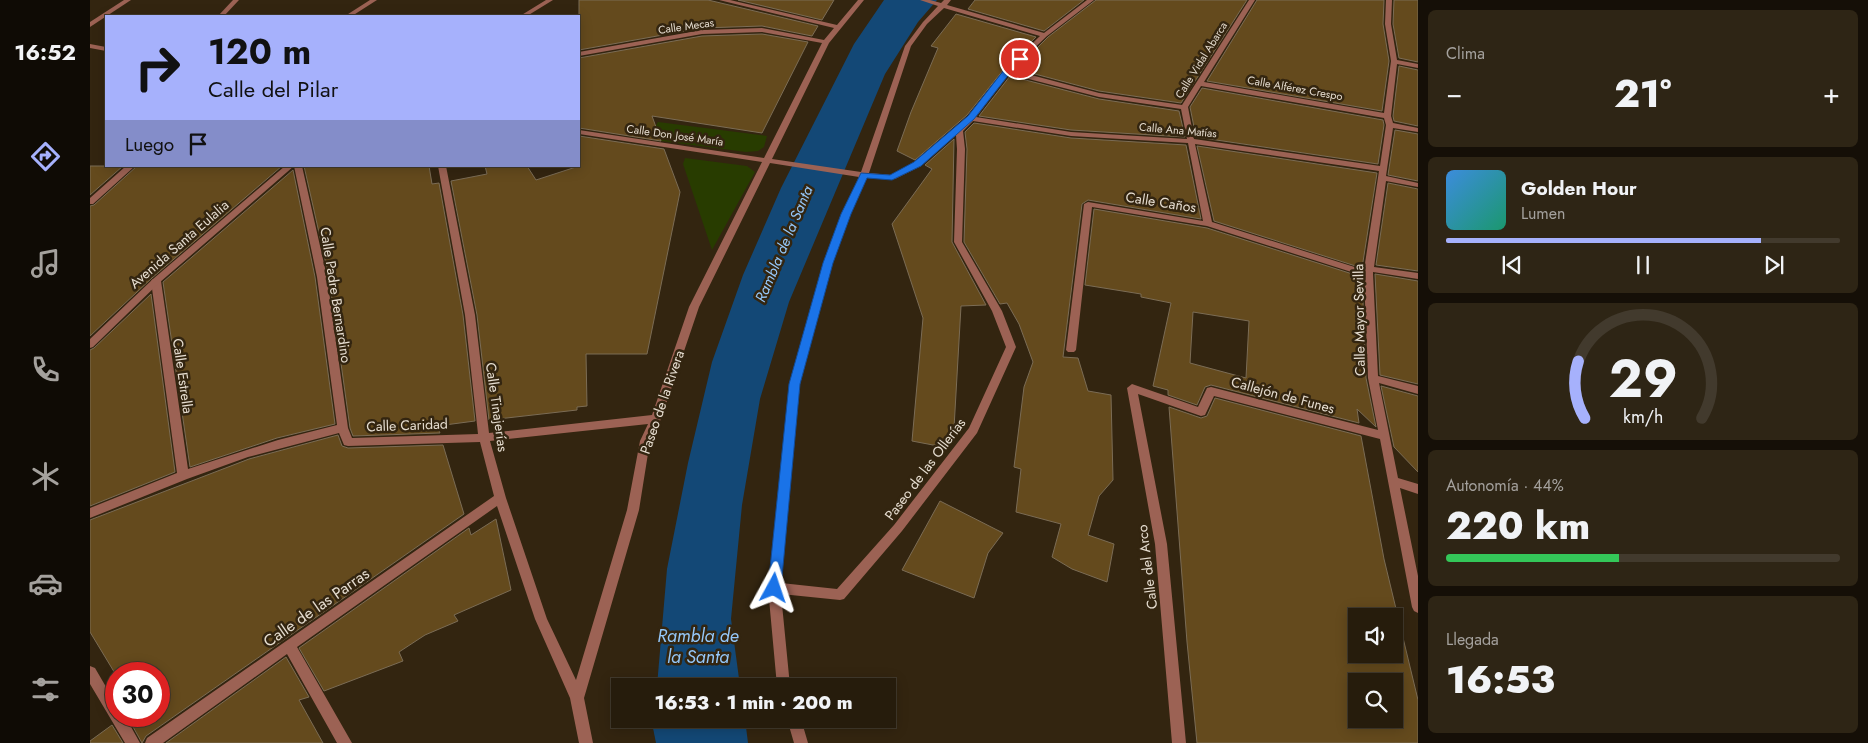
<!DOCTYPE html>
<html lang="es">
<head>
<meta charset="utf-8">
<style>
	body { margin:0; font-family:Jost,sans-serif; background:#2e2515; color:#f1f3f6; height:100vh; display:flex; flex-direction:column; font-size:19px; white-space:nowrap }
	* { box-sizing:border-box; margin:0 }
	p { font-size:16px; color:#a4a19d }
	.icon { flex:none; width:28px; height:28px; fill:none; stroke:currentColor; stroke-width:2; stroke-linecap:round; stroke-linejoin:round }
	.map { position:relative; flex:1; overflow:hidden }
	.drawer { display:flex; flex-direction:column; gap:10px; padding:10px; background:#150f07; width:450px }
	.drawer>* { flex:none }
	.top-card { position:absolute; left:15px; top:15px; width:475px; height:152px; border-radius:0px; box-shadow:0 2px 12px #0003,0 0 0 1px #423a2d; background:#a6b1fc; color:#111; overflow:hidden }
	.controls { position:absolute; left:1258px; top:608px; display:grid; gap:10px }
	.controls a { display:grid; place-items:center; width:55px; height:55px; border-radius:0px; background:#261c0c; box-shadow:0 2px 12px #0003,0 0 0 1px #423a2d; font-size:25px }
	.speed { position:absolute; left:15px; top:662px; display:flex; gap:10px; font-size:25px; font-weight:700; text-align:center }
	.speed>* { display:grid; place-content:center; width:65px; height:65px; border-radius:50%; background:#261c0c; box-shadow:0 2px 12px #0003,0 0 0 1px #423a2d; line-height:1 }
	.speed .limit { border:8px solid #d22; background:#fff; color:#111 }
	.pin { position:absolute; display:grid; place-items:center; width:42px; height:42px; color:#fff; margin:-21px; border:2px solid #fff; border-radius:50%; box-shadow:0 1px 5px #0007 }
	.me { position:absolute; width:55px; margin:-28px; rotate:5deg; stroke-linejoin:round; filter:drop-shadow(0 0 4px #0008) }
	.turn { display:flex; align-items:center; gap:18px; height:105px; padding:0 20px; font-size:22px }
	.turn .icon { width:65px; height:65px; stroke-width:2.5 }
	.turn b { display:block; font-size:35px; line-height:42px }
	.then { display:flex; align-items:center; height:48px; padding:0 20px; background:#0003; gap:10px; font-size:19px }
	.big { font-size:38px; font-weight:800; line-height:1.1 }
	.drawer .widget { flex:1; display:flex; flex-direction:column; justify-content:center; gap:8px; min-width:0; padding:0 18px; border-radius:8px; background:#2e2515 }
	.drawer .dial { align-items:center; gap:0 }
	.dial svg { height:130px; overflow:visible; fill:none; stroke:#423a2d; stroke-width:7; stroke-linecap:round; text-anchor:middle }
	.dial text { fill:#f1f3f6; stroke:none }
	.song { display:flex; align-items:center; gap:15px }
	.cover { width:60px; height:60px; border-radius:8px; background:linear-gradient(135deg,hsl(210 70% 55%),hsl(160 70% 35%)) }
	.played { height:5px; border-radius:2px; background:linear-gradient(90deg,#a6b1fc 80%,#423a2d 80%) }
	.keys { display:flex; justify-content:space-around; direction:ltr }
	.heat { display:flex; justify-content:space-between; align-items:center; font-size:28px; direction:ltr }
	.charge { height:8px; border-radius:4px; background:linear-gradient(90deg,#34c759 44%,#423a2d 0) }
	.trip { position:absolute; left:521px; top:678px; width:285px; height:50px; border-radius:0px; background:#261c0c; box-shadow:0 2px 12px #0003,0 0 0 1px #423a2d; font-weight:800; line-height:50px; text-align:center }
	main { display:flex; flex:1; min-height:0 }
	.menu { display:flex; flex-direction:column; width:90px; justify-content:space-around; align-items:center; background:#0f0b05; color:#a4a19d }
	.menu .icon { width:35px; height:35px }
	.menu .on { color:#a6b1fc }
	.menu b { font-size:22px; color:#f1f3f6 }
	.map>svg:first-child { display:block }
	.green { fill:#283c00 }
	.water { fill:#134876 }
	.building { fill:#644a1d; stroke:#7b6c55; fill-rule:evenodd }
	.lines { fill:none; stroke-linecap:round; stroke-linejoin:round }
	.minor { fill:#9c6254; fill-rule:evenodd }
	.tertiary { fill:#9c6254; fill-rule:evenodd }
	.route { fill:#1a73e8; stroke:#114b97 }
	.labels { text-anchor:middle; stroke-width:5; stroke-linejoin:round; paint-order:stroke }
	.far-street-label { font-size:11px; fill:#e6ddd0; stroke:#332510 }
	.street-label { font-size:14px; fill:#e6ddd0; stroke:#332510 }
	.water-label { font-size:15px; font-style:italic; fill:#95c8fa; stroke:#332510 }
	.near-street-label { font-size:16px; fill:#e6ddd0; stroke:#332510 }
	.near-water-label { font-size:18px; font-style:italic; fill:#95c8fa; stroke:#332510 }
</style>
</head>
<body>
<main>
<nav class="menu">
<b>16:52</b>
<svg class="icon on" aria-label="directions" viewBox="0 0 24 24"><path d="M12 3l9 9-9 9-9-9zM9 14v-3h6M13 9l2 2-2 2"/></svg>
<svg class="icon" aria-label="music" viewBox="0 0 24 24"><path d="M9 18V5l10-2v13"/><circle cx="6" cy="18" r="3"/><circle cx="16" cy="16" r="3"/></svg>
<svg class="icon" aria-label="phone" viewBox="0 0 24 24"><path d="M5 4h4l2 5-3 2q2 4 5 5l2-3 5 2v4C11 20 4 13 5 4z"/></svg>
<svg class="icon" aria-label="climate" viewBox="0 0 24 24"><path d="M12 3v18M4 7l16 10M4 17L20 7"/></svg>
<svg class="icon" aria-label="car" viewBox="0 0 24 24"><path d="M5 17H2v-5l4-1 3-4h7l3 4 3 1v5h-3M9 17h6M6 11h13"/><circle cx="7" cy="17" r="2"/><circle cx="17" cy="17" r="2"/></svg>
<svg class="icon" aria-label="filters" viewBox="0 0 24 24"><path d="M4 7h16M4 17h16"/><circle cx="9" cy="7" r="2"/><circle cx="15" cy="17" r="2"/></svg>
</nav>
<div class="map">
<svg width="1328" height="743" viewBox="0 0 1328 743">
	<rect width="100%" height="100%" fill="#332510"/>
	<!-- green -->
	<g class="green">
		<polygon points="568,122 677,136 674,147 668,151 656,152 564,140 560,136"/>
		<polygon points="595,158 657,166 665,172 622,250 593,164"/>
	</g>
	<!-- water -->
	<g class="water">
		<polygon points="794,0 847,0 828,22 795,74 699,302 670,399 652,505 641,619 650,686 567,686 577,569 598,463 622,362 653,275 691,188 764,44"/>
		<polygon points="564,719 655,719 658,743 566,743 563,728"/>
	</g>
	<!-- building -->
	<g class="building">
		<polygon points="489,0 618,0 728,26 722,36 672,26 612,28 489,50"/>
		<polygon points="648,0 744,0 732,20"/>
		<polygon points="885,0 994,0 954,31 878,9"/>
		<polygon points="1006,0 1157,0 1091,103 1009,91 926,69 958,37"/>
		<polygon points="1167,0 1294,0 1293,24 1299,61 1292,111 1117,81"/>
		<polygon points="1304,0 1328,0 1328,62 1309,58 1303,24"/>
		<polygon points="866,14 946,37 914,69 877,115 825,160 807,151 821,112 848,48 841,46"/>
		<polygon points="672,34 718,42 672,133 562,116 571,141 489,128 489,58 612,36"/>
		<polygon points="1309,66 1328,70 1328,126 1304,121 1303,116"/>
		<polygon points="920,76 1009,99 1089,111 1095,137 981,130 889,116"/>
		<polygon points="1112,88 1293,120 1294,125 1288,164 1106,137 1100,107"/>
		<polygon points="884,123 981,138 1096,145 1111,219 998,200 992,204 973,357 988,358 998,391 1021,395 1023,480 1009,496 998,535 1024,544 1017,582 982,569 962,557 971,524 926,512 931,469 924,467 934,387 943,362 929,324 917,303 910,304 874,242 877,149 875,132"/>
		<polygon points="1305,130 1328,134 1328,181 1298,175"/>
		<polygon points="489,136 574,149 590,192 557,354 496,354 497,406 487,407 487,410 399,420 387,315 361,181 397,174 395,166 437,166 446,180 489,166"/>
		<polygon points="864,139 862,242 896,305 871,306 864,428 850,445 843,445 822,441 833,318 802,224 842,169 835,165"/>
		<polygon points="1107,146 1287,173 1272,268 1124,221"/>
		<polygon points="0,166 33,166 0,195"/>
		<polygon points="47,166 192,166 62,278 0,336 0,206 4,205"/>
		<polygon points="214,166 339,166 342,184 349,183 373,315 385,421 347,426 350,433 263,436 260,428 239,277"/>
		<polygon points="203,170 225,277 245,424 187,438 100,467 73,282"/>
		<polygon points="1298,183 1328,189 1328,271 1286,265"/>
		<path d="M1004,209L1117,228L1272,277L1276,378L1286,427L1267,409L1269,423L1121,385L1115,387L1107,405L1078,395V390L1063,386L1081,303L1051,297V294L995,285ZM1103,312L1159,321L1156,378L1100,363Z"/>
		<polygon points="1285,274 1328,281 1328,384 1290,375"/>
		<polygon points="61,294 85,472 0,506 0,350 4,348"/>
		<polygon points="1291,386 1328,396 1328,472 1304,447"/>
		<path d="M1125,398L1271,436L1294,559L1328,700V743H1107L1097,642L1079,407L1111,418L1117,416ZM1266,616H1304V654H1266ZM1266,681H1304V719H1266Z"/>
		<polygon points="248,435 252,446 258,448 353,445 374,514 56,736 52,743 37,716 69,716 69,674 26,675 0,632 0,520 159,459"/>
		<polygon points="850,501 913,533 898,553 884,598 812,570"/>
		<polygon points="406,519 421,590 364,615 368,621 335,635 309,652 313,661 234,691 209,648 379,528 381,535"/>
		<polygon points="196,657 219,697 209,700 233,743 76,743"/>
		<polygon points="22,725 33,743 0,743 0,741"/>
	</g>
	<g class="lines">
		<!-- minor -->
		<g class="minor">
			<polygon points="34,0 41,0 0,27 0,22"/>
			<polygon points="143,0 149,0 134,16 128,16"/>
			<polygon points="280,0 287,0 262,16 255,16"/>
			<path d="M629,0H640L747,25L768,0H774L739,43L682,159L771,172L815,46L833,22L848,6L830,0H840L851,3L854,0H861L857,5L954,33L997,0H1004L957,36L922,70L1009,93L1092,105L1159,0H1165L1114,82L1294,113L1301,61L1295,24L1296,0H1302L1301,24L1307,60L1328,64V68L1307,64L1301,116L1303,123L1328,128V132L1303,128L1296,176L1328,183V187L1296,181L1284,267L1328,273V279L1283,272V274L1288,376L1328,386V394L1289,383L1308,478L1328,484V494L1310,488L1328,576V613L1324,611L1322,607L1290,439L1124,396L1115,415L1111,416L1048,394L1077,544L1096,743H1082L1065,544L1037,388L1042,384L1108,407L1117,388L1121,387L1288,430L1278,378L1274,276L1117,226L1002,207L986,350L984,352H978L976,350L994,204L998,202L1113,221L1098,143L981,136L883,121L873,131L875,149L872,242L912,311L926,347L887,433L812,531L754,599L750,600L691,594L700,686H687L678,588L700,384L734,263L752,214L769,177L680,163L609,307L571,419L560,441L549,510L494,698L503,743H489L480,698L445,619L407,506L207,647L262,743H247L197,654L73,743H55L57,738L404,496L390,442L258,446L254,445L249,433L158,457L97,479L0,518V508L87,473L61,281L63,279H69L71,281L98,469L188,440L247,425L227,277L204,166H212L237,277L258,428L262,438L388,434L375,315L348,166H356L385,315L399,433L562,415L599,307L672,162L489,134V130L674,158L732,43L672,32L612,34L489,56V52L612,30L672,28L734,40L744,28ZM854,8L950,36L915,70L878,116L825,162L801,175L779,173L821,46L837,24ZM919,74L1009,97L1091,109L1097,139L981,132L886,117ZM1111,86L1294,118L1296,125L1290,166L1104,139L1098,107ZM866,135L867,149L864,242L902,311L916,347L879,428L804,525L747,589L691,583L710,384L742,263L760,214L777,178L805,179L831,166ZM1105,144L1289,171L1274,270L1122,222ZM558,424L550,441L537,510L486,680L457,619L416,498L400,441Z"/>
			<polygon points="0,44 16,47 16,51 0,48"/>
			<polygon points="36,166 45,166 3,204 0,204 0,198"/>
			<polygon points="0,666 5,668 26,704 26,716 35,716 50,743 35,743 0,684"/>
			<polygon points="697,719 711,719 718,743 704,743"/>
		</g>
		<!-- tertiary -->
		<g class="tertiary">
			<polygon points="456,0 463,0 437,16 430,16"/>
			<polygon points="195,166 204,166 69,283 3,347 0,348 0,339 63,279"/>
		</g>
	</g>
	<!-- route -->
	<polygon class="route" points="927,58 934,59 920,73 884,119 831,166 802,180 777,178 761,214 743,263 710,384 691,588 689,592 684,594 680,592 678,588 699,384 733,263 751,214 771,173 800,175 824,162 878,116 914,70"/>
	<g class="labels">
		<!-- far-street labels -->
		<g class="far-street-label">
			<text transform="translate(596 26) rotate(-8)" y="4">Calle Mecas</text>
			<text transform="translate(1111 60) rotate(-58)" y="4">Calle Vidal Abarca</text>
			<text transform="translate(1205 88) rotate(10)" y="4">Calle Alférez Crespo</text>
			<text transform="translate(1088 130) rotate(5)" y="4">Calle Ana Matías</text>
			<text transform="translate(585 135) rotate(8)" y="4">Calle Don José María</text>
		</g>
		<!-- street labels -->
		<g class="street-label">
			<text transform="translate(1071 202) rotate(9)" y="5">Calle Caños</text>
			<text transform="translate(89 244) rotate(-41)" y="5">Avenida Santa Eulalia</text>
			<text transform="translate(246 295) rotate(81)" y="5">Calle Padre Bernardino</text>
			<text transform="translate(1269 320) rotate(-91)" y="5">Calle Mayor Sevilla</text>
			<text transform="translate(93 376) rotate(82)" y="5">Calle Estrella</text>
			<text transform="translate(1193 395) rotate(15)" y="5">Callejón de Funes</text>
			<text transform="translate(572 402) rotate(-71)" y="5">Paseo de la Rivera</text>
			<text transform="translate(407 407) rotate(82)" y="5">Calle Tinajerías</text>
			<text transform="translate(317 425) rotate(-2)" y="5">Calle Caridad</text>
			<text transform="translate(835 469) rotate(-53)" y="5">Paseo de las Ollerías</text>
			<text transform="translate(1057 567) rotate(-97)" y="5">Calle del Arco</text>
		</g>
		<!-- water labels -->
		<g class="water-label">
			<text transform="translate(694 244) rotate(-67)" y="5">Rambla de la Santa</text>
		</g>
		<!-- near-street labels -->
		<g class="near-street-label">
			<text transform="translate(226 607) rotate(-35)" y="6">Calle de las Parras</text>
		</g>
		<!-- near-water labels -->
		<g class="near-water-label">
			<text x="608" y="642">Rambla de<tspan x="608" dy="21">la Santa</tspan></text>
		</g>
	</g>
</svg>
<div class="controls">
<a><svg class="icon" aria-label="sound" viewBox="0 0 24 24"><path d="M4 9h4l5-4v14l-5-4H4zM17 9q2 3 0 6"/></svg></a>
<a><svg class="icon" aria-label="search" viewBox="0 0 24 24"><circle cx="10" cy="10" r="6"/><path d="M15 15l6 6"/></svg></a>
</div>
<div class="speed"><div class="limit">30</div></div>
<div class="pin" style="left:930px;top:59px;background:#d93025"><svg class="icon" aria-label="arrive" viewBox="0 0 24 24"><path d="M6 21V4h12l-3 4 3 4H6"/></svg></div>
<svg class="me" style="left:684px;top:588px" viewBox="-20 -20 40 40"><path d="M0-17L14 15 0 8-14 15z" fill="#1a73e8" stroke="#fff" stroke-width="4"/></svg>
<div class="trip">16:53 · 1 min · 200 m</div>
<div class="top-card">
<div class="turn"><svg class="icon" aria-label="right" viewBox="0 0 24 24"><path d="M7 20v-9h11M14 6l5 5-5 5"/></svg><div><b>120 m</b>Calle del Pilar</div></div>
<div class="then">Luego<svg class="icon" aria-label="arrive" viewBox="0 0 24 24"><path d="M6 21V4h12l-3 4 3 4H6"/></svg></div>
</div>
</div>
<section class="drawer">
<div class="widget"><p>Clima</p>
<div class="heat"><a>−</a><b class="big">21°</b><a>+</a></div>
</div>
<div class="widget">
<div class="song"><i class="cover"></i><div><b>Golden Hour</b><p>Lumen</p></div></div>
<div class="played"></div>
<div class="keys"><svg class="icon" aria-label="previous" viewBox="0 0 24 24"><path d="M18 5L8 12l10 7zM5 5v14"/></svg><svg class="icon" aria-label="pause" viewBox="0 0 24 24"><path d="M8 5v14M16 5v14"/></svg><svg class="icon" aria-label="next" viewBox="0 0 24 24"><path d="M6 5l10 7-10 7zM19 5v14"/></svg></div>
</div>
<div class="widget dial"><svg viewBox="0 0 100 80">
<path d="M14 69A42 42 0 1 1 86 69"/>
<path d="M14 69A42 42 0 0 1 10 34" stroke="#a6b1fc"/>
<text x="50" y="56" font-size="32" font-weight="700">29</text>
<text x="50" y="72" font-size="11">km/h</text>
</svg></div>
<div class="widget"><p>Autonomía · 44%</p><b class="big">220 km</b><div class="charge"></div></div>
<div class="widget"><p>Llegada</p><b class="big">16:53</b></div>
</section>
</main>
</body>
</html>
